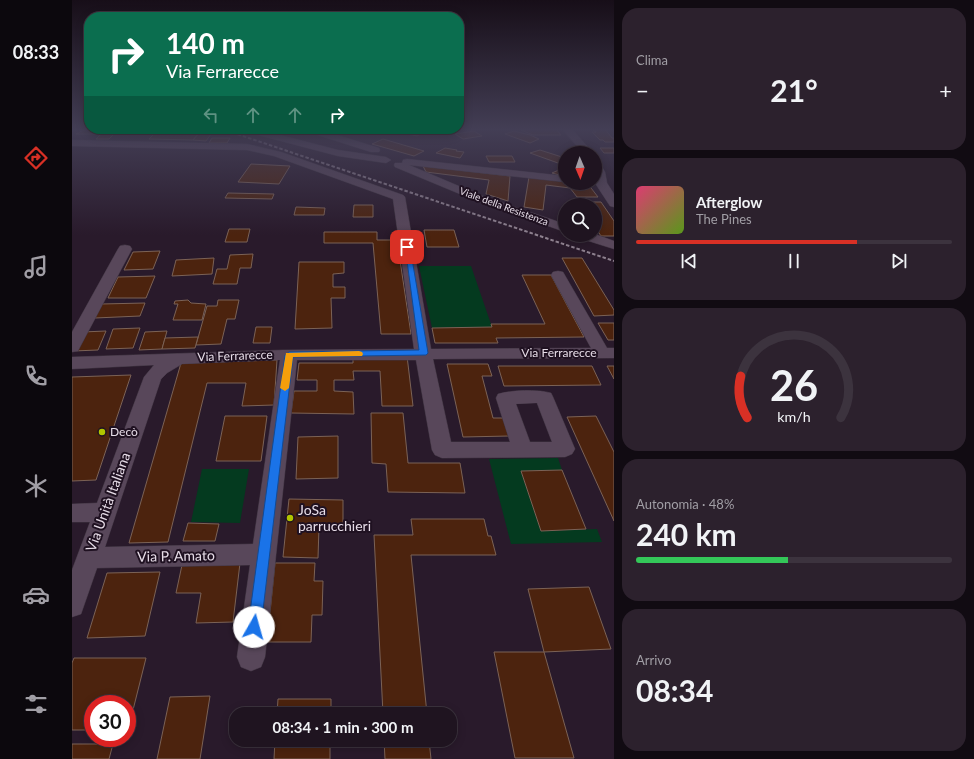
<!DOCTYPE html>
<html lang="it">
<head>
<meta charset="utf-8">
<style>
	body { margin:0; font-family:Lato,sans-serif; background:#2c212d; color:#f1f3f6; height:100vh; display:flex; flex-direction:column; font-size:15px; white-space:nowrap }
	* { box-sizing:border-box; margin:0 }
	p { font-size:13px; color:#a19ea5 }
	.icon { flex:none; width:22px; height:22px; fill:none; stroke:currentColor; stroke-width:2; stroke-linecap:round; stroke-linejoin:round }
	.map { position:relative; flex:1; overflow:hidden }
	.side { display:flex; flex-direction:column; gap:8px; padding:8px; background:#110b12; width:360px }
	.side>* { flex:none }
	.guide { position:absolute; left:12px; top:12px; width:380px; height:122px; border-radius:16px; box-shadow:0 2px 10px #0003,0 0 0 1px #3c333e; background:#0b6e4f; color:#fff; overflow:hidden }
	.needle { width:26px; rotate:178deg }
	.buttons { position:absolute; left:486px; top:146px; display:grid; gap:8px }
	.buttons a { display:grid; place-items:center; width:44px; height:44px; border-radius:50%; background:#1f1420; box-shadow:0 2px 10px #0003,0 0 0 1px #3c333e; font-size:20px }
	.speed { position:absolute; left:12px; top:695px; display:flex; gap:8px; font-size:20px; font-weight:700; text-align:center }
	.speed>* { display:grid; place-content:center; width:52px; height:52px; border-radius:50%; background:#1f1420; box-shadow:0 2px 10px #0003,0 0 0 1px #3c333e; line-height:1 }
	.speed .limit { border:6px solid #d22; background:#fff; color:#111 }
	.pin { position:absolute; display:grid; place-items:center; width:34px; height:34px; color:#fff; margin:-17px; border-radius:8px; box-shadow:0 2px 6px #0006 }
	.me { position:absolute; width:44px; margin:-22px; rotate:7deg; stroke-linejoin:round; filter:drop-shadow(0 0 3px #0008) }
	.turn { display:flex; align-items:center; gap:14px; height:84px; padding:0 16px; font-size:18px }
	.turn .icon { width:52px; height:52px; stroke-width:2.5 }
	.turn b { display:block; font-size:28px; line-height:34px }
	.lanes { display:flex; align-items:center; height:38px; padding:0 16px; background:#0003; justify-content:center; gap:20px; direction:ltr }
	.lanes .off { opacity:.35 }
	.big { font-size:30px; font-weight:700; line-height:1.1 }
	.side .card { flex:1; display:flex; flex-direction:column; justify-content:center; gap:6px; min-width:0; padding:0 14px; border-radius:16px; background:#2c212d }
	.side .dial { align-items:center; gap:0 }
	.dial svg { height:104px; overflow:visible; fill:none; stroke:#3c333e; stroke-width:7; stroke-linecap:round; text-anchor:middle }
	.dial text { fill:#f1f3f6; stroke:none }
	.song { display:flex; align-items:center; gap:12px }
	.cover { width:48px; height:48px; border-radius:6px; background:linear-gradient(135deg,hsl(340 70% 55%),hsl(90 70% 35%)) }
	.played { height:4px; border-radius:2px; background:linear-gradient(90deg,#d93025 70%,#3c333e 70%) }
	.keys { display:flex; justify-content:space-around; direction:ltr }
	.heat { display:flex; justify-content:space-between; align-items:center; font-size:22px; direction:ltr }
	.charge { height:6px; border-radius:3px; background:linear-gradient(90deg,#34c759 48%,#3c333e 0) }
	.trip { position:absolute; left:157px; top:707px; width:228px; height:40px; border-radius:16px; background:#1f1420; box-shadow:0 2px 10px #0003,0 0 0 1px #3c333e; font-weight:700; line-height:40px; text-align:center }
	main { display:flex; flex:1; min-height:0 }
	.tabs { display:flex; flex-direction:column; width:72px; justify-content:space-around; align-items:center; background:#0c080d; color:#a19ea5 }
	.tabs .icon { width:28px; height:28px }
	.tabs .selected { color:#d93025 }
	.tabs b { font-size:18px; color:#f1f3f6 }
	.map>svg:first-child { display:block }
	.green { fill:#043a1f }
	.building { fill:#4c230e; stroke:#7b6256 }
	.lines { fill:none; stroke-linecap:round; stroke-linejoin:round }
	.minor-casing { stroke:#403542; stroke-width:1 }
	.minor { fill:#58475a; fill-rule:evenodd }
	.rail { stroke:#8e818f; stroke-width:2; stroke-dasharray:3.5 2; stroke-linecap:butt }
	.route { fill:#1a73e8; stroke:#114b97 }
	.slow { fill:#f59e0b }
	.poi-dot { fill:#b1c500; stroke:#1f1121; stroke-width:1.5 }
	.labels { text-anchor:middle; stroke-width:4; stroke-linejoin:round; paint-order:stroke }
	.far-street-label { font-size:10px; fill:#e7dde8; stroke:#1f1121 }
	.street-label { font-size:12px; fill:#e7dde8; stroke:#1f1121 }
	.poi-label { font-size:12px; fill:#e7dde8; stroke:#1f1121; text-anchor:start }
	.near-street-label { font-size:14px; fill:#e7dde8; stroke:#1f1121 }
	.near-poi-label { font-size:14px; fill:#e7dde8; stroke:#1f1121; text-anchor:start }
</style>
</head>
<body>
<main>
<nav class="tabs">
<b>08:33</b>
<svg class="icon selected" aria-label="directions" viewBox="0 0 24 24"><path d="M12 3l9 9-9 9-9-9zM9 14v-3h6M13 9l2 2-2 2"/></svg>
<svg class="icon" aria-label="music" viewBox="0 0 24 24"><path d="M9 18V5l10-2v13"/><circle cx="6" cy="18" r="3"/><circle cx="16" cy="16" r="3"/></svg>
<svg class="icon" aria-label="phone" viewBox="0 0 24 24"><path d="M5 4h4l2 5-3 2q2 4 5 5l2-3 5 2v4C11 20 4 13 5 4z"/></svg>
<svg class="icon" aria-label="climate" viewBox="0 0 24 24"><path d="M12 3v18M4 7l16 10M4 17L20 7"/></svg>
<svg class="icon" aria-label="car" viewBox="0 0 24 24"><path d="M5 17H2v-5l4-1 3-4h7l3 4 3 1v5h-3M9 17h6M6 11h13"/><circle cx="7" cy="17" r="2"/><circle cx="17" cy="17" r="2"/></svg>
<svg class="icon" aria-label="filters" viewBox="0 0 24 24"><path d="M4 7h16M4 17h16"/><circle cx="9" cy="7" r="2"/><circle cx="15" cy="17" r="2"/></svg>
</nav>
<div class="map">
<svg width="542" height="759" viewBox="0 0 542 759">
	<rect width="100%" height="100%" fill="#291a2b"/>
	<!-- green -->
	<g class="green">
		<polygon points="347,266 399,266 420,327 360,328"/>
		<polygon points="486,458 490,470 449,471 469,531 525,529 530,542 439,544 417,459"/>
		<polygon points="130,469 177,469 168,523 119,522"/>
	</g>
	<!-- building -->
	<g class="building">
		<polygon points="14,129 34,129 28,134 4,134"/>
		<polygon points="51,129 75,129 71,134 46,134"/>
		<polygon points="331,129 339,129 352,132 345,136 326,132"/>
		<polygon points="469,129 484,129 489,135 461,135 449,130"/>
		<polygon points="520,129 533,129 540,138 542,138 542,142 533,142 531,140 528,140 520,132 524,132"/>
		<polygon points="85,131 128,132 121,140 77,139"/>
		<polygon points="402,131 410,136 391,139 383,134"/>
		<polygon points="442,131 458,135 467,139 458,143 433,134"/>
		<polygon points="31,132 44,132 37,139 24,139"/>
		<polygon points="128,132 138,132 137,134 139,134 134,141 121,140"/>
		<polygon points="140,138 158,138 155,143 137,143"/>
		<polygon points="311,139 352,151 342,156 300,144"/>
		<polygon points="373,148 385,150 384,151 392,152 388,158 364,153"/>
		<polygon points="528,148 542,148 542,153 532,153"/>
		<polygon points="468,150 493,158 493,160 486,163 458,153"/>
		<polygon points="414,156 440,156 443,162 417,162"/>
		<polygon points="179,164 218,166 207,184 166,182"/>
		<polygon points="351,166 438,176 436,201 414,194 417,180 354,172"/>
		<polygon points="489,169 493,170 493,177 484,176 487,175 480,173"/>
		<polygon points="457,177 493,181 493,183 516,184 526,197 505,197 498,188 474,185 471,210 452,207"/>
		<polygon points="156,193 202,194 200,199 153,198"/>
		<polygon points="507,202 529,202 542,221 542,236 529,236 523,227 523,205 509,205"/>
		<polygon points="282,205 301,205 301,217 281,217"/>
		<polygon points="224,207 253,208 252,215 222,215"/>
		<polygon points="157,229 178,229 175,242 153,242"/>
		<polygon points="352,230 382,230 387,247 355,247"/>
		<polygon points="252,232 305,232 305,240 325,240 339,334 309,334 301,243 252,243"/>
		<polygon points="88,251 81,269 52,270 61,252"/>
		<polygon points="181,254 179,268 168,268 165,284 141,284 145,269 155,269 158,255"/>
		<polygon points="142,258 140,274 100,276 104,260"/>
		<polygon points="490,258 510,258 542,310 542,315 522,316"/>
		<polygon points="227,262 272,262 272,273 261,274 261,287 273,287 273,298 259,298 260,328 223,329"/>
		<polygon points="450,275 479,275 512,337 424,338 426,343 363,343 360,328 420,327 419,324 473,324"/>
		<polygon points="83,276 74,298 36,298 46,277"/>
		<polygon points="116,300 119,303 134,304 130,320 101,320 106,304 102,304 103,301"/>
		<polygon points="146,300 167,300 163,319 155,319 149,344 124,345 135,306 145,306"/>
		<polygon points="73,303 68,316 23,318 29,304"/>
		<polygon points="526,323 542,323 542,340 536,340"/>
		<polygon points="184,327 200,327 198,343 181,343"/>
		<polygon points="68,328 61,348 34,349 41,329"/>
		<polygon points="34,331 26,350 1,351 10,332"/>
		<polygon points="95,331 90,349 67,350 73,332"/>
		<polygon points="126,337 123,348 90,349 93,338"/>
		<polygon points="281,356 335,356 341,406 310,406 308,371 281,371 282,380 262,380 262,391 281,392 282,414 219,413 222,391 245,391 245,380 225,380 227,363 281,363"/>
		<polygon points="205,360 202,405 170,406 174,383 135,383 96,542 57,543 109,363"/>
		<polygon points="375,364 416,364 420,376 410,376 421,418 431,418 437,436 391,437"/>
		<polygon points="426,366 520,366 529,385 432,386"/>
		<polygon points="535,366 542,366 542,379"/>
		<polygon points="59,375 24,480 0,481 0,377"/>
		<polygon points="299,413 331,413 336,463 388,463 393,493 316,492 314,464 300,463"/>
		<polygon points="153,416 195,416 189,461 144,461"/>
		<polygon points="524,416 542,452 542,521 495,417"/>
		<polygon points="266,436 266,478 224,479 226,437"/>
		<polygon points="490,470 514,529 469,531 449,471"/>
		<polygon points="217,499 271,500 271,527 247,527 246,558 211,557"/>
		<polygon points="339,519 412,519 416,536 419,536 424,555 339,555 355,714 311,714 302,535 341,535"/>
		<polygon points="116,523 147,524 143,541 111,541"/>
		<polygon points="168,563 161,622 124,623 129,593 104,593 110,565"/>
		<polygon points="203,563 243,563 242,581 251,581 250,615 240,615 239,642 195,642"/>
		<polygon points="88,572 73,636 15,638 35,573"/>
		<polygon points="517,587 539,649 472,652 456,589"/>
		<polygon points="422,652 472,652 502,758 443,758"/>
		<polygon points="2,658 74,658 56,730 55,704 21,704 21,730 0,730 0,663"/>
		<polygon points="138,696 128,759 85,759 98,697"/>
		<polygon points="206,699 259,699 259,714 205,714"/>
		<polygon points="203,740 258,740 258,759 202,759"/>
		<polygon points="312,740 357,740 359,759 313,759"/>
		<polygon points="0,744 41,744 37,759 0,759"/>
	</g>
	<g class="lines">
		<defs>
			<g id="minor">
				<polygon points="169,129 185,129 266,150 314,157 319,160 314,163 266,156 171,131"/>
				<polygon points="231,129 246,129 307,148 308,150 307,152 299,152 233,131"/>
				<polygon points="490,129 500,129 521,153 511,153"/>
				<path d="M0,140L175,144L209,152L331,195L333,197L359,349L519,348L479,275L481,272L486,271L491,272L535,348H542V358L361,359L379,442H438L424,398L426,394C440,390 465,389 479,393L481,397L503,449L500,454L493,457L370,458L363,455L360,450L344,360H225L193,657L189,667L179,671L169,667L165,657L178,565L25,568L9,614L0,617V570L18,522H0V504L25,503L72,377L82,365L0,369V357L211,350L342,349L321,199L202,156L175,150L0,146ZM208,360L181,544L33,547L89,379L95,373L110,364ZM465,403L480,442H458L444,404Z"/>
				<polygon points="335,159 493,176 493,182 337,165 408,195 493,224 493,232 400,199 323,167 322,165 323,163 330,163 331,160"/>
				<polygon points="523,161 527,162 533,172 535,183 542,194 542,207 538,206 523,183"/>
				<polygon points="523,234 542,241 542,249 507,238 506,235"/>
				<polygon points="53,245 58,246 60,249 8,347 6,351 0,352 0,332 46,249 48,246"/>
			</g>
		</defs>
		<!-- minor casing -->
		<use href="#minor" class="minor-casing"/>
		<!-- minor -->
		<use href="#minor" class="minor"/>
		<!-- rail -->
		<polyline class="rail" points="150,129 542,261"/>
	</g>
	<!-- sky -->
	<linearGradient id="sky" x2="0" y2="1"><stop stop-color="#170e18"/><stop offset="0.55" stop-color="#433e55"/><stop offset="1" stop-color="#433e55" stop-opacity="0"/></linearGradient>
	<rect width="542" height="235" fill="url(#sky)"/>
	<!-- route -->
	<polygon class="route" points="333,246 338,247 356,353 354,355 221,357 189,627 187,632 182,634 178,632 176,627 213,355 217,352 347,350"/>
	<!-- slow -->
	<polygon class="slow" points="287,351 290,352 291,354 290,356 221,357 217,388 213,391 208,388 214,353"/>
	<!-- markers -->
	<g class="poi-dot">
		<circle cx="30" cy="432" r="4"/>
		<circle cx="218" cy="518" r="4"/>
	</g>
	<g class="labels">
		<!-- far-street labels -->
		<g class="far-street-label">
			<text transform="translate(432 206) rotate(20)" y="4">Viale della Resistenza</text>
		</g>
		<!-- street labels -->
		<g class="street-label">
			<text x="487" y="357">Via Ferrarecce</text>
			<text transform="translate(163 356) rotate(-2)" y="4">Via Ferrarecce</text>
		</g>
		<!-- poi labels -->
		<g class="poi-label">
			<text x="38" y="436">Decò</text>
		</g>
		<!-- near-street labels -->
		<g class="near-street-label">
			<text transform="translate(36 502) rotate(-70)" y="5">Via Unità Italiana</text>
			<text transform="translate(104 556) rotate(-1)" y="5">Via P. Amato</text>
		</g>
		<!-- near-poi labels -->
		<g class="near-poi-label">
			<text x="226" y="515">JoSa<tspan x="226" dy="16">parrucchieri</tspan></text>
		</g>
	</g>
</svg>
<div class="buttons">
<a><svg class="needle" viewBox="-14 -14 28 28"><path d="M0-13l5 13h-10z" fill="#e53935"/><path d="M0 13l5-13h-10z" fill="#a19ea5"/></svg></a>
<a><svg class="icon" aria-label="search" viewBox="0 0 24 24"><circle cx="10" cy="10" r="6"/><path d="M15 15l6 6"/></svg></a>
</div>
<div class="speed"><div class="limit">30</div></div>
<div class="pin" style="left:335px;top:247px;background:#d93025"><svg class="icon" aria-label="arrive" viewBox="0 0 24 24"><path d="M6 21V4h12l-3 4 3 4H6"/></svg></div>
<svg class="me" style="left:182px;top:627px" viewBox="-20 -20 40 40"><circle r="19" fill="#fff"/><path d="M0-13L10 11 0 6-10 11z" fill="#1a73e8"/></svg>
<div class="trip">08:34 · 1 min · 300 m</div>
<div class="guide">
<div class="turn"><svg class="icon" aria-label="right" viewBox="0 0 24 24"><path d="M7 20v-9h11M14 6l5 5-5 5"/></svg><div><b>140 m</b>Via Ferrarecce</div></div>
<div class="lanes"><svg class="icon off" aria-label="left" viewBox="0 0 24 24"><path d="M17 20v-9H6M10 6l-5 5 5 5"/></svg><svg class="icon off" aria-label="ahead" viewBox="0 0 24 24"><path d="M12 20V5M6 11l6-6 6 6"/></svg><svg class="icon off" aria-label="ahead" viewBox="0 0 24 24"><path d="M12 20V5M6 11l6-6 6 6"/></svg><svg class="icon" aria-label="right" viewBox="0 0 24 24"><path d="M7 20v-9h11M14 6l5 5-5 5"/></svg></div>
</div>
</div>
<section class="side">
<div class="card"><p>Clima</p>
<div class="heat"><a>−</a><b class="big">21°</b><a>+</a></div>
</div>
<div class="card">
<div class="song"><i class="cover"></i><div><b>Afterglow</b><p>The Pines</p></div></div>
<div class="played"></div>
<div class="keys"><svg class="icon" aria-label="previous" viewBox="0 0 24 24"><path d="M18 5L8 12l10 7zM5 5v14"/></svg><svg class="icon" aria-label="pause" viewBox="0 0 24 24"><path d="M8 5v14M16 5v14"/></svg><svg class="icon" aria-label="next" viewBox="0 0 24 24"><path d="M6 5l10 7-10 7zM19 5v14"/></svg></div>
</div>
<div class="card dial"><svg viewBox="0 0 100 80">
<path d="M14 69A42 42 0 1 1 86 69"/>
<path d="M14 69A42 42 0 0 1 9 37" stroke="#d93025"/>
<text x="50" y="56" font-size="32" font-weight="700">26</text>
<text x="50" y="72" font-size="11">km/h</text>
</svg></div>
<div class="card"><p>Autonomia · 48%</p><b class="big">240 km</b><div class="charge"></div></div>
<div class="card"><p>Arrivo</p><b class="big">08:34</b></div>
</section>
</main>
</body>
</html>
